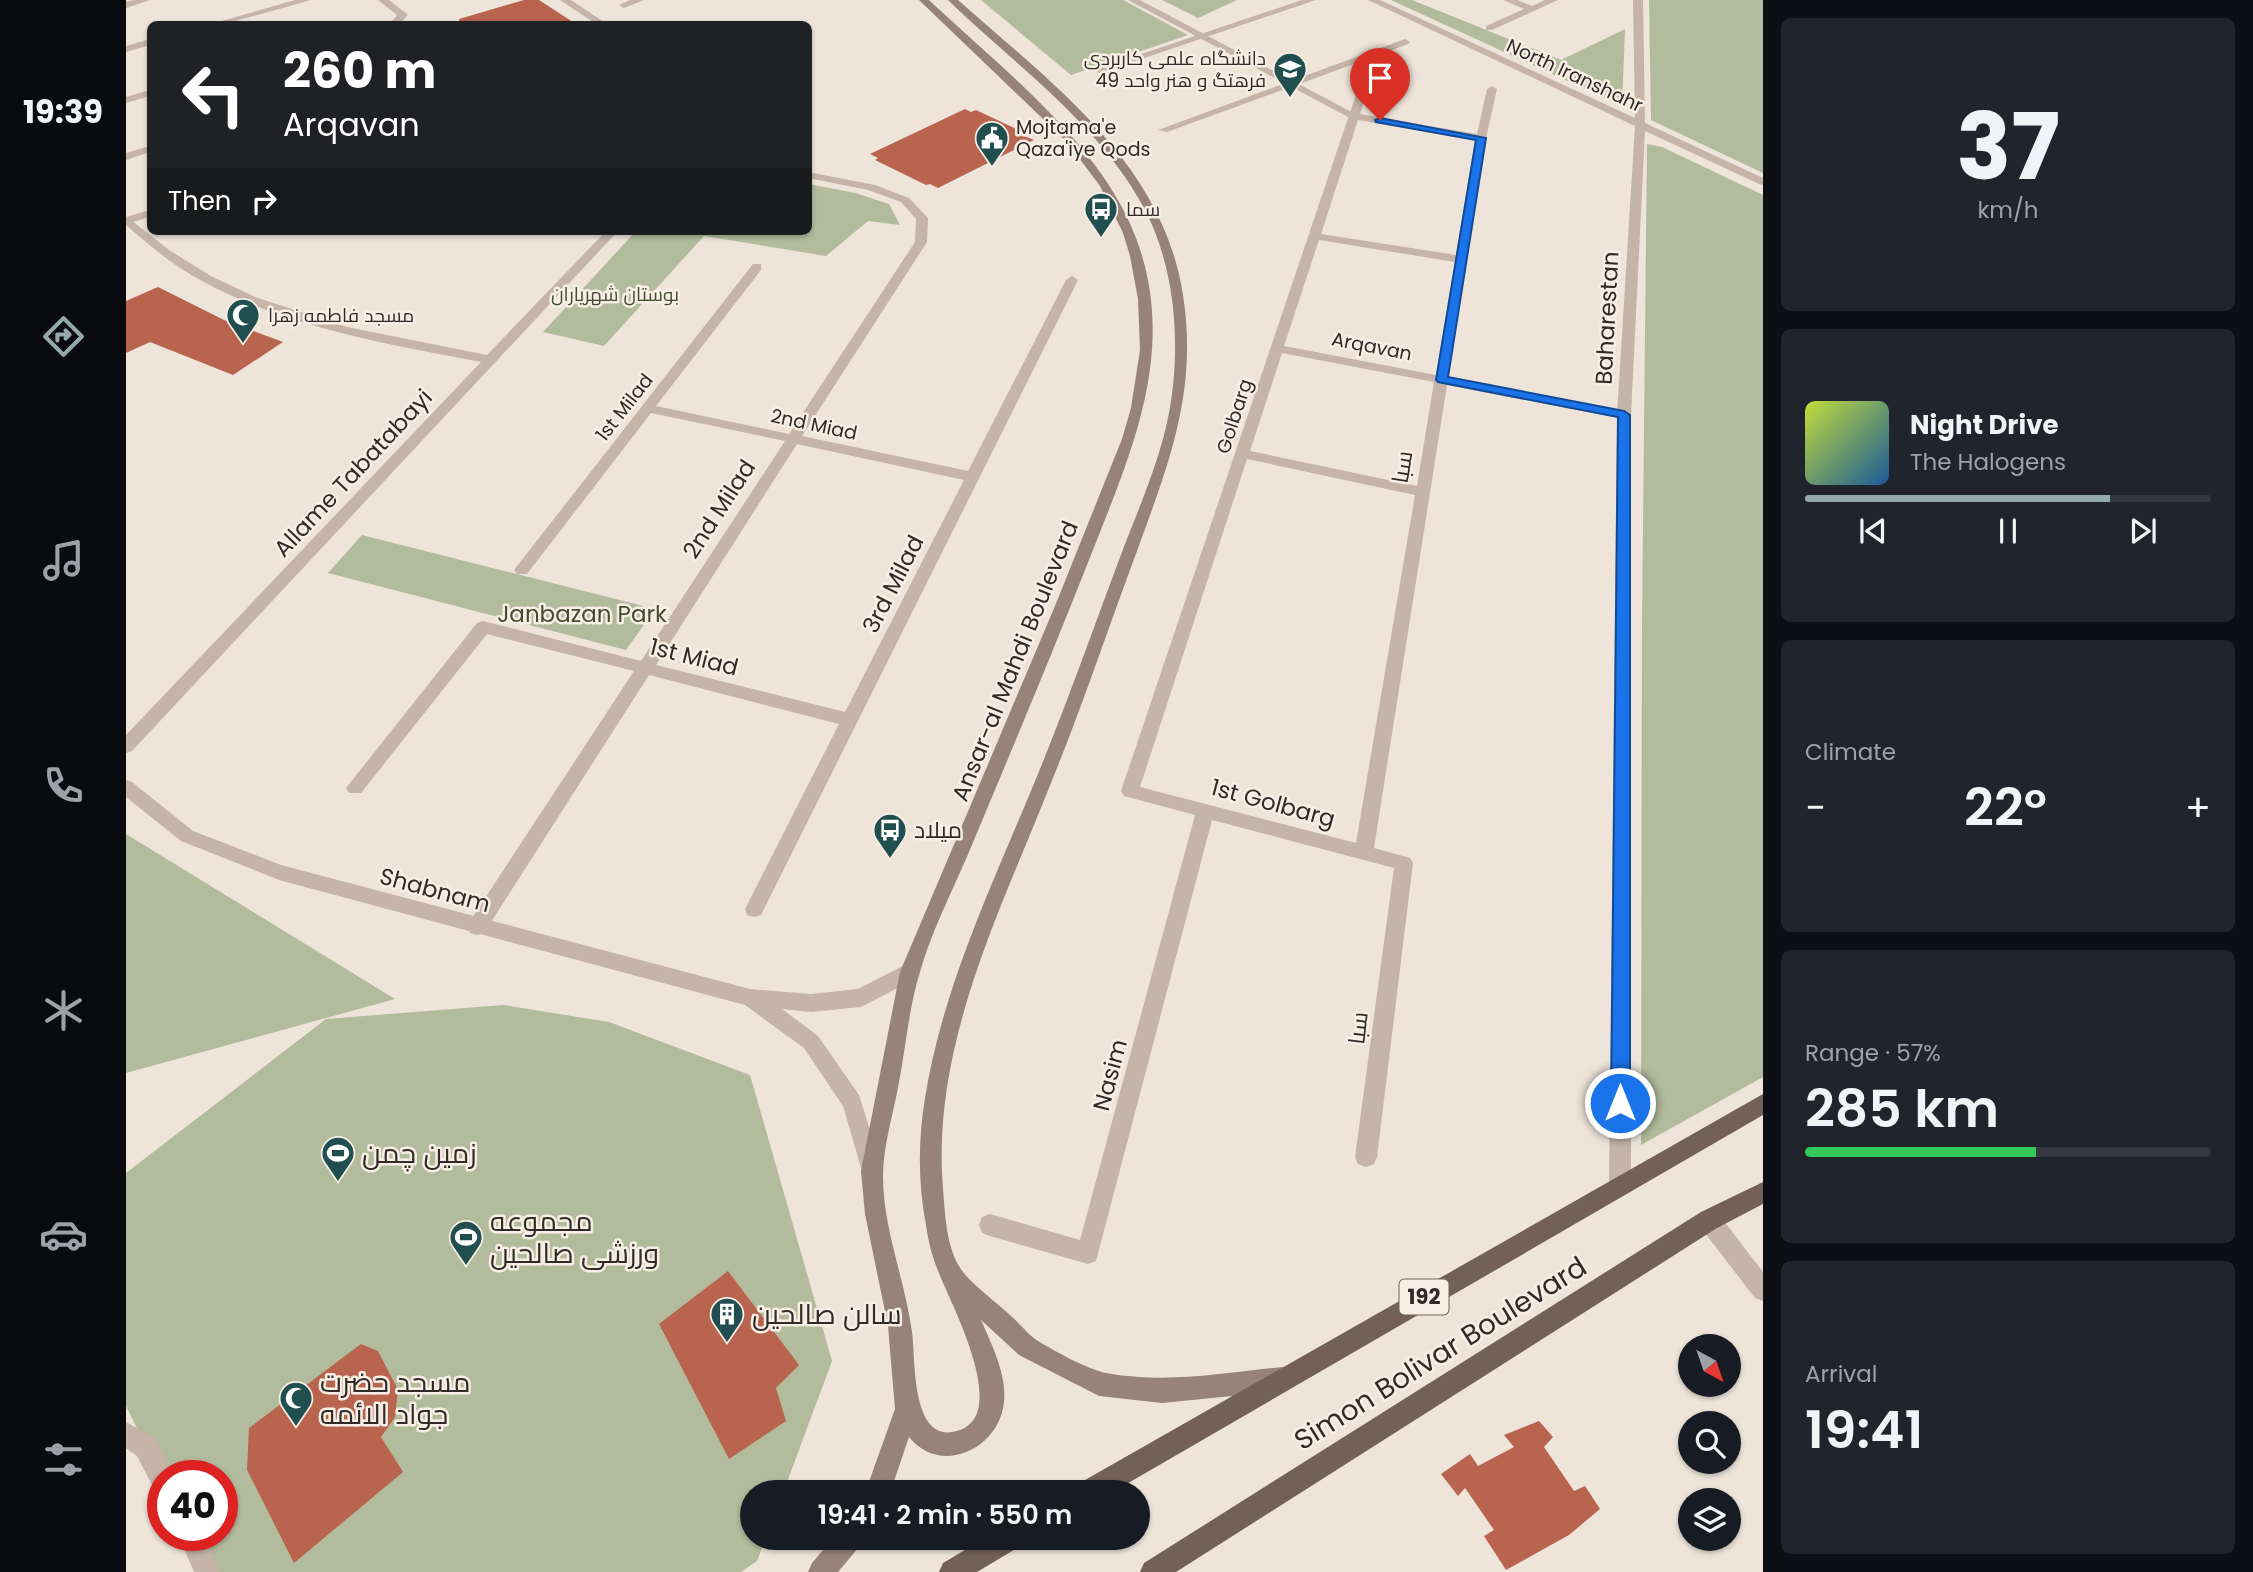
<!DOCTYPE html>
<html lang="en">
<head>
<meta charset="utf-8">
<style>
	body { margin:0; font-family:Poppins,Cairo,sans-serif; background:#20242c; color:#f1f3f6; height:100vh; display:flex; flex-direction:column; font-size:26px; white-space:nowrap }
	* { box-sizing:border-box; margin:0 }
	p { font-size:23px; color:#9ea1a6 }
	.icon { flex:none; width:38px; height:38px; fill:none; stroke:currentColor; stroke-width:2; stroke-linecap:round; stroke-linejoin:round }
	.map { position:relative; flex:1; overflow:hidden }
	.details { display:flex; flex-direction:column; gap:18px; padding:18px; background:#0d0f14; width:490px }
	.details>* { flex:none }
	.banner { position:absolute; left:21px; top:21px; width:665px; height:214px; border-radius:10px; box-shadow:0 2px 5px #0004; background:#202124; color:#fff; overflow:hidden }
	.needle { width:46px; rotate:140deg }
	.buttons { position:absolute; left:1552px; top:1334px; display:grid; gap:14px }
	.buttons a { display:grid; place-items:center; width:63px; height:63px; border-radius:50%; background:#171b24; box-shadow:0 2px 5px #0004; font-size:35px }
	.speed { position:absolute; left:21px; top:1460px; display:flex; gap:14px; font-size:35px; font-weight:700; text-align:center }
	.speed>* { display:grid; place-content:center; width:91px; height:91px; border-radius:50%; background:#171b24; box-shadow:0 2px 5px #0004; line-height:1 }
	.speed .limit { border:10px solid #d22; background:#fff; color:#111 }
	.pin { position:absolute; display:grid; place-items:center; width:60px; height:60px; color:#fff; margin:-72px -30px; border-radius:50% 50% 50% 0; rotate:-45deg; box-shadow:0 0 7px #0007 }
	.pin .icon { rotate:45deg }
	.me { position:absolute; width:77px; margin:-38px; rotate:0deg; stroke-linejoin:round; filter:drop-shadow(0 0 5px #0008) }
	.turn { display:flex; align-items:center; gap:24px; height:147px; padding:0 21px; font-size:32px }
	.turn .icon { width:91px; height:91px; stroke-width:2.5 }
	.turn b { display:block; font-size:49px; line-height:60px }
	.then { display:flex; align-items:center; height:66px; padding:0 21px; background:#0003; gap:14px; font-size:26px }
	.big { font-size:52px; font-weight:600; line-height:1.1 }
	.details .card { flex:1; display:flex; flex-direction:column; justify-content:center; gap:10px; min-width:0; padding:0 24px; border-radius:10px; background:#20242c }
	.details .dial { align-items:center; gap:0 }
	.dial b { font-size:91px; line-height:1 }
	.song { display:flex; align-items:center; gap:21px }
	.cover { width:84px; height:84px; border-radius:10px; background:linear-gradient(135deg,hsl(70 70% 55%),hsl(210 70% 35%)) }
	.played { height:7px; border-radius:4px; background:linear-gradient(90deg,#93a9ab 75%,#363941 75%) }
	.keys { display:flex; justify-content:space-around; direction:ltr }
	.heat { display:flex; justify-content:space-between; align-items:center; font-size:38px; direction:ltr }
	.charge { height:10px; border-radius:5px; background:linear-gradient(90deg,#34c759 57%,#363941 0) }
	.trip { position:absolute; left:614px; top:1480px; width:410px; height:70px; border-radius:35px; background:#171b24; box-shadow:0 2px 5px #0004; font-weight:600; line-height:70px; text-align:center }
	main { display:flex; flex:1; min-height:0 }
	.tab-bar { display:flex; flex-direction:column; width:126px; justify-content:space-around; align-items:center; background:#090b0e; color:#9ea1a6 }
	.tab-bar .icon { width:49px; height:49px }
	.tab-bar .current { color:#93a9ab }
	.tab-bar b { font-size:32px; color:#f1f3f6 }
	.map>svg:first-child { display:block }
	.green { fill:#b2bb9c }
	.building { fill:#b9644e }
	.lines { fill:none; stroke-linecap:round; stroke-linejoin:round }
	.minor { fill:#c5b4a7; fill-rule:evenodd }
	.tertiary { fill:#c5b4a7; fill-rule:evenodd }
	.secondary { fill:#988379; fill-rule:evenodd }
	.primary { fill:#736159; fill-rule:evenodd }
	.route { fill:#1a73e8; stroke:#114b97; stroke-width:2 }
	.labels { text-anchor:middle; stroke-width:5; stroke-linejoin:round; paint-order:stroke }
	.far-poi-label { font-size:19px; fill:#322a27; stroke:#f7eee6; text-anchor:start }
	.far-street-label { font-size:19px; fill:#322a27; stroke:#f7eee6 }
	.far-park-label { font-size:19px; fill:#434e2d; stroke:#f7eee6 }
	.shield { fill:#f7eee6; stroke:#6d6560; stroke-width:2 }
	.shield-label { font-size:21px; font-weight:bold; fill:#322a27 }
	.street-label { font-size:23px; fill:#322a27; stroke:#f7eee6 }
	.park-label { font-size:23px; fill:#434e2d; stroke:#f7eee6 }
	.poi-label { font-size:23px; fill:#322a27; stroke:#f7eee6; text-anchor:start }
	.near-poi-label { font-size:28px; fill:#322a27; stroke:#f7eee6; text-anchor:start }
	.near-street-label { font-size:28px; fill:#322a27; stroke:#f7eee6 }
</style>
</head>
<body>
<main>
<nav class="tab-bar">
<b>19:39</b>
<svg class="icon current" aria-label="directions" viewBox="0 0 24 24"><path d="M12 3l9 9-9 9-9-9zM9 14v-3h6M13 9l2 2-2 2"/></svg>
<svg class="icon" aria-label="music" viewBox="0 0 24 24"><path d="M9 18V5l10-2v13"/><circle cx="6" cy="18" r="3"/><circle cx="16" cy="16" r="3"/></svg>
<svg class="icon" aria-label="phone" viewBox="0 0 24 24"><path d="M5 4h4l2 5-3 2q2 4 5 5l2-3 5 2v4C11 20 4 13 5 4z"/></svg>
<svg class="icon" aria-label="climate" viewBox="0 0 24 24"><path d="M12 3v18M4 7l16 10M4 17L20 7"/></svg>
<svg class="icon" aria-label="car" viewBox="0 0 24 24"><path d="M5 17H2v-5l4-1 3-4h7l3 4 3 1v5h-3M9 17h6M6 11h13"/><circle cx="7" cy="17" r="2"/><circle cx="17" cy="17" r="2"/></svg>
<svg class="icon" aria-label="filters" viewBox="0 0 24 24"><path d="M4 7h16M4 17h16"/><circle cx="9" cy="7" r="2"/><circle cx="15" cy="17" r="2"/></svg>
</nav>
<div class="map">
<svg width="1637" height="1572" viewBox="0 0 1637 1572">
	<rect width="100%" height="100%" fill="#eee4da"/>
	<!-- green -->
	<g class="green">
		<polygon points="855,0 997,0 1062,35 945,75"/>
		<polygon points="1036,0 1111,0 1072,18"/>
		<polygon points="1265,0 1286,0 1435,60 1499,29 1496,106"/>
		<polygon points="1523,0 1637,0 1637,173 1525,120"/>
		<polygon points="1521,144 1536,147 1637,195 1637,1077 1515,1145 1516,622"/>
		<polygon points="683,184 729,193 763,204 774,225 742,221 700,256 578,236 478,346 417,332 510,231 682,231"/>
		<polygon points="236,535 529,609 500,650 202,573"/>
		<polygon points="0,834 269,999 0,1073"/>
		<polygon points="377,1005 483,1022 624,1075 706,1361 657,1493 626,1493 626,1538 640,1538 631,1561 615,1572 82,1572 63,1535 96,1535 96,1475 37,1475 37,1481 0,1406 0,1173 200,1019"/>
	</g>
	<!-- building -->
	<g class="building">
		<polygon points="398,0 413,0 450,24 334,24 333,19"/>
		<polygon points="839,109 845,112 850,110 901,134 898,136 908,140 812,188 804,184 800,185 749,160 752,158 744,154"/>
		<polygon points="32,287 98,320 157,342 107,375 24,342 0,353 0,301"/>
		<polygon points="602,1271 673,1365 650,1388 660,1421 603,1459 533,1324"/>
		<polygon points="235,1344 252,1351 272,1390 269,1417 255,1437 277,1472 168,1563 121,1470 123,1428"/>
		<polygon points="1413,1421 1427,1437 1418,1447 1448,1491 1459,1486 1474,1509 1443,1535 1380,1570 1358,1536 1368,1530 1339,1488 1332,1496 1315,1474 1344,1454 1352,1466 1388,1447 1378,1435"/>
	</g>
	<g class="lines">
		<!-- minor -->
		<g class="minor">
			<polygon points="8,0 24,0 0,8 0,2"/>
			<polygon points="169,0 185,0 99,24 85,24"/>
			<polygon points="252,0 263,0 282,15 273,24 264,24 271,15"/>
			<polygon points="504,0 518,0 498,8 493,5"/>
			<polygon points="1176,0 1190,0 974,73 965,71"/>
			<polygon points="1377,0 1391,0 1406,6 1419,0 1432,0 1366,30 1360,30 1360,26 1398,9"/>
			<polygon points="24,39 24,45 0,52 0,46"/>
			<path d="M1279,39L1284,42L1282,44L1253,55L1234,114L1351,134L1361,89L1366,86L1371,89L1360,138L1322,377L1498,411L1505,415L1498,419L1321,385L1248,848L1284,858L1287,863L1251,1157L1248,1164L1240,1167L1232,1164L1229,1157L1268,868L1086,820L970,1261L962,1264L864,1236L856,1233L853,1225L856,1217L864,1214L954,1240L1069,815L998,796L995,791L1242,59L1041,132L1032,130ZM1232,120L1349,140L1330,255L1195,234ZM1193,240L1329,262L1310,375L1158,346ZM1156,353L1308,382L1291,486L1124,451ZM1121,459L1289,495L1230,843L1014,787Z"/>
			<polygon points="24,90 24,96 0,103 0,97"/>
			<polygon points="24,146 24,152 0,160 0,153"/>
			<path d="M682,172L749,185L783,198L802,218L801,242L676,436L842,471L940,280L946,276L952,280L635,915L628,917L621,915L619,909L713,724L523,675L358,933L351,935L344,933L342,927L344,921L508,671L361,634L235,793H223L220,788L351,623L357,621L515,661L659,441L525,413L401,574H391L388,570L627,264H635V270L530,406L663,434L789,242L790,219L775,202L742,190L682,178ZM671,444L838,480L719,712L530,665Z"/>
			<polygon points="24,210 24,217 0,224 0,217"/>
			<polygon points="1583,1209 1591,1212 1637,1272 1637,1301 1629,1298 1575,1228 1572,1220 1575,1212"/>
		</g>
		<!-- tertiary -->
		<g class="tertiary">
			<polygon points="434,0 445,0 481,24 470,24"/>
			<polygon points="1002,0 1014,0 1233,116 1224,118"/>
			<polygon points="1242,0 1254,0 1509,118 1507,0 1517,0 1519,123 1637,178 1637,185 1633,184 1519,131 1505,415 1505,1185 1502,1192 1494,1196 1486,1192 1483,1185 1491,415 1509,126"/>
			<path d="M0,216L43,250L85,276L129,297L221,327L361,355L480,231H492L6,751L0,753V735L355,362C261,344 163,328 78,282C49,267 24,246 0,225Z"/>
			<polygon points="0,780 6,782 67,831 155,865 624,989 685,994 732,989 777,966 784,963 791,966 794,972 791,978 735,1007 685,1012 656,1009 692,1036 733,1095 757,1171 754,1178 746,1181 738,1178 717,1106 678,1048 619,1005 153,880 55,841 0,797"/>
			<polygon points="0,1422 29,1438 47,1475 37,1475 37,1492 28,1489 11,1456 0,1448"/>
			<polygon points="52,1535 78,1535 94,1572 68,1572"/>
		</g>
		<!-- secondary -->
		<g class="secondary">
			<path d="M793,0H803C875,68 975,144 1010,238C1053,352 1004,455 963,560C926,654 887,747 848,840C831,882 806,929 794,972C783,1007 780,1046 773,1082C768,1112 757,1145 757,1176C757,1229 779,1280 786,1332C790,1359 784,1448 834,1430C884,1412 824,1302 812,1271C806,1256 802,1241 800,1225C792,1184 792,1140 799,1098C816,992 861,896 902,798C935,720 963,640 993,560C1013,506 1039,452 1046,394C1054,332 1047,263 1018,208C972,122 890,66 822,0H832C925,83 1037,163 1057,295C1072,391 1043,463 1011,551C982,629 956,707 925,783C874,912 805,1046 817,1189C819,1212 820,1245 833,1266C841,1281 869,1301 883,1314C892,1322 900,1332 909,1339C924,1349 963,1370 980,1373C1039,1384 1098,1373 1156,1367L1164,1371L1168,1379L1164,1387L1156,1391L1036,1403L973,1396L893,1355L855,1320C866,1345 881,1375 878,1402C874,1448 815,1477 783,1437L764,1493H739L769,1409L762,1326L739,1214L735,1171L774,972L929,606L996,439L1005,408L1014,350L1012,299L1004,256L997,233L974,186L941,142Z"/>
			<polygon points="707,1538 737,1538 733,1547 712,1572 682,1572 686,1563"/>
		</g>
		<!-- primary -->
		<g class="primary">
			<polygon points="1637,1094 1637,1115 985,1493 949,1493 952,1484"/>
			<polygon points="1637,1182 1637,1204 1591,1228 1050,1572 1014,1572 1018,1563 1575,1212"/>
			<polygon points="859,1538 897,1538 893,1547 851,1572 813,1572 817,1563"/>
		</g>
	</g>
	<!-- route -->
	<polygon class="route" points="1254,118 1360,138 1322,377 1498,411 1504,415 1504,1103 1501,1109 1494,1112 1487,1109 1485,1103 1492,417 1312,382 1310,380 1350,140 1250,122 1249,120"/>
	<!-- icons -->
	<defs>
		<symbol id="university-pin" viewBox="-11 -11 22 30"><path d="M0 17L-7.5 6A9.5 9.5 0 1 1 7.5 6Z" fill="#214e4f" stroke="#f7eee6"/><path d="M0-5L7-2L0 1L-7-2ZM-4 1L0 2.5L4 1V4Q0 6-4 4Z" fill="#fff"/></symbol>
		<symbol id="civic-pin" viewBox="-11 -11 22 30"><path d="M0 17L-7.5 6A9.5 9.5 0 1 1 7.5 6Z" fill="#214e4f" stroke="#f7eee6"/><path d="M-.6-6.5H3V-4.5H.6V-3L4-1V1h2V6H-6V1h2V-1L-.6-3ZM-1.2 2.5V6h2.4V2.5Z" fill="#fff"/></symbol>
		<symbol id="bus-pin" viewBox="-11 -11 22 30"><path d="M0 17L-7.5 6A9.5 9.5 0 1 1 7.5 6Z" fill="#214e4f" stroke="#f7eee6"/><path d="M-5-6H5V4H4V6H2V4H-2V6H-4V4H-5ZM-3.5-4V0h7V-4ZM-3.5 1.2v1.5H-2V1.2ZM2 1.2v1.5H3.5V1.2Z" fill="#fff"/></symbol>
		<symbol id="mosque-pin" viewBox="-11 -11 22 30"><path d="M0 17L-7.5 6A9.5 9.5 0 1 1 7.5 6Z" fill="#214e4f" stroke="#f7eee6"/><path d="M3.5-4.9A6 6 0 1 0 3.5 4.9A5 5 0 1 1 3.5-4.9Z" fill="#fff"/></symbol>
		<symbol id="stadium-pin" viewBox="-11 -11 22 30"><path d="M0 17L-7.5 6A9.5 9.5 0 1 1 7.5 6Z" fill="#214e4f" stroke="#f7eee6"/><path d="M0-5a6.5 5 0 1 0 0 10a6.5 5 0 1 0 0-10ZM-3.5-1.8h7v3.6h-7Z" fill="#fff"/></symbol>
		<symbol id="building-pin" viewBox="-11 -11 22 30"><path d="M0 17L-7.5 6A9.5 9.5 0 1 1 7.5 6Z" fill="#214e4f" stroke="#f7eee6"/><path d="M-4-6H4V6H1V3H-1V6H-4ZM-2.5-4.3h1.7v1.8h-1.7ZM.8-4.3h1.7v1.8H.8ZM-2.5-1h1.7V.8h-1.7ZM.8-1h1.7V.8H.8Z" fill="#fff"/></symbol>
	</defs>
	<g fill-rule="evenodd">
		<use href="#university-pin" x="1145" y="50" width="38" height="52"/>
		<use href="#civic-pin" x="847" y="119" width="38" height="52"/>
		<use href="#bus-pin" x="956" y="190" width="38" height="52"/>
		<use href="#mosque-pin" x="98" y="296" width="38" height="52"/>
		<use href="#bus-pin" x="745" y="811" width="38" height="52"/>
		<use href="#stadium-pin" x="193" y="1134" width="38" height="52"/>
		<use href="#stadium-pin" x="321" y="1218" width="38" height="52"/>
		<use href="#building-pin" x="582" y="1295" width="38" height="52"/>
		<use href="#mosque-pin" x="151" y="1379" width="38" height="52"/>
	</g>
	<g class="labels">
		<!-- far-poi labels -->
		<g class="far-poi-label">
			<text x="1140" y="65" text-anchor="end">دانشگاه علمی کاربردی<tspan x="1140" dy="22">فرهتگ و هنر واحد 49</tspan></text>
			<text x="890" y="134">Mojtama'e<tspan x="890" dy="22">Qaza'iye Qods</tspan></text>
			<text x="1000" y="216">سما</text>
			<text x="142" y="322">مسجد فاطمه زهرا</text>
		</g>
		<!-- far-street labels -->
		<g class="far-street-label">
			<text transform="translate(1449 75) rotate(25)" y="7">North Iranshahr</text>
			<text transform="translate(1246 346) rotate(11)" y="7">Arqavan</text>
			<text transform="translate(498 407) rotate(-52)" y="7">1st Milad</text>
			<text transform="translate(1108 416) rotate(-72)" y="7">Golbarg</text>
			<text transform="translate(688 424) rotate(12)" y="7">2nd Miad</text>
		</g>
		<!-- far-park labels -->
		<g class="far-park-label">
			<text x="489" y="301">بوستان شهریاران</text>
		</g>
		<!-- shield labels -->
		<rect class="shield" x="1273.5" y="1279.5" width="49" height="35" rx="5"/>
		<g class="shield-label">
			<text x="1298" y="1304">192</text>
		</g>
		<!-- street labels -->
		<g class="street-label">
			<text transform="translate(1481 318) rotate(-87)" y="8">Baharestan</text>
			<text transform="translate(1276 467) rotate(-81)" y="8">سبا</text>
			<text transform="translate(227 473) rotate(-47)" y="8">Allame Tabatabayi</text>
			<text transform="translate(593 509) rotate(-57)" y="8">2nd Milad</text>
			<text transform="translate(767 584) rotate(-63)" y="8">3rd Milad</text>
			<text transform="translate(568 657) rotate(14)" y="8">1st Miad</text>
			<text transform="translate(889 661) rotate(-68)" y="8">Ansar-al Mahdi Boulevard</text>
			<text transform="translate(1147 803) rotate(15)" y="8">1st Golbarg</text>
			<text transform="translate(309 890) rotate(15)" y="8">Shabnam</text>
			<text transform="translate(1232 1028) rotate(-83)" y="8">سبا</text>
			<text transform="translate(984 1075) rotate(-75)" y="8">Nasim</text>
		</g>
		<!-- park labels -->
		<g class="park-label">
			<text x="456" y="622">Janbazan Park</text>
		</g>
		<!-- poi labels -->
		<g class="poi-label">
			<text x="788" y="838">میلاد</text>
		</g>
		<!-- near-poi labels -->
		<g class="near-poi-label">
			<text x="236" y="1163">زمین چمن</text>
			<text x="364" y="1231">مجموعه<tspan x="364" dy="32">ورزشی صالحین</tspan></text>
			<text x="626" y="1324">سالن صالحین</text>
			<text x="194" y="1392">مسجد حضرت<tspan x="194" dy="32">جواد الائمه</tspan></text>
		</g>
		<!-- near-street labels -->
		<g class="near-street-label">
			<text transform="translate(1314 1353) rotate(-32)" y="10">Simon Bolivar Boulevard</text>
		</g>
	</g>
</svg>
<div class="buttons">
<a><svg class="needle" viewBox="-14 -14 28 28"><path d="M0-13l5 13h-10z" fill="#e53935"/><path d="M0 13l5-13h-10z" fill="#9ea1a6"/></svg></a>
<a><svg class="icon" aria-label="search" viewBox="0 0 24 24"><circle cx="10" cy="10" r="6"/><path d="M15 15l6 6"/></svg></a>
<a><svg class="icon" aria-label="layers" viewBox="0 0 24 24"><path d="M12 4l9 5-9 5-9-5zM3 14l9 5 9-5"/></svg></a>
</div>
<div class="speed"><div class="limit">40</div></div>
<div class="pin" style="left:1254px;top:120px;background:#d93025"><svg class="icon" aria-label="arrive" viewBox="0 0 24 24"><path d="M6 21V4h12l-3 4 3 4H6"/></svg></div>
<svg class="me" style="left:1494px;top:1103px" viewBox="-20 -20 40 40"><circle r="17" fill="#1a73e8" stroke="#fff" stroke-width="3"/><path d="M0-11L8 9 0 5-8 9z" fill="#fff"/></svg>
<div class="trip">19:41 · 2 min · 550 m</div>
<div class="banner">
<div class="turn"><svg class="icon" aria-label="left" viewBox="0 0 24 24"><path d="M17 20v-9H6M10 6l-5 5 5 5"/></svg><div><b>260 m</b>Arqavan</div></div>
<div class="then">Then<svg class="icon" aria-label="right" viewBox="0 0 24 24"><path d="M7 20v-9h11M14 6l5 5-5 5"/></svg></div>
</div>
</div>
<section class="details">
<div class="card dial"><b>37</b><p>km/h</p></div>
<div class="card">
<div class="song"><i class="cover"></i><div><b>Night Drive</b><p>The Halogens</p></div></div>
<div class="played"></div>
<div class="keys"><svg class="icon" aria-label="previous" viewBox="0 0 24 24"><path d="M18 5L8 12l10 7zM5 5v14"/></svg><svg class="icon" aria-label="pause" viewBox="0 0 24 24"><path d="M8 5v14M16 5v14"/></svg><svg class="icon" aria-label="next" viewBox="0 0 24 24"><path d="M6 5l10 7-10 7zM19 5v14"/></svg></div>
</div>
<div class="card"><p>Climate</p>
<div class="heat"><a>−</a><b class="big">22°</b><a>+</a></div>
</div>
<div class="card"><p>Range · 57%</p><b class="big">285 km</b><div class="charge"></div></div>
<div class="card"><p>Arrival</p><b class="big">19:41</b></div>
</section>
</main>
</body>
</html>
